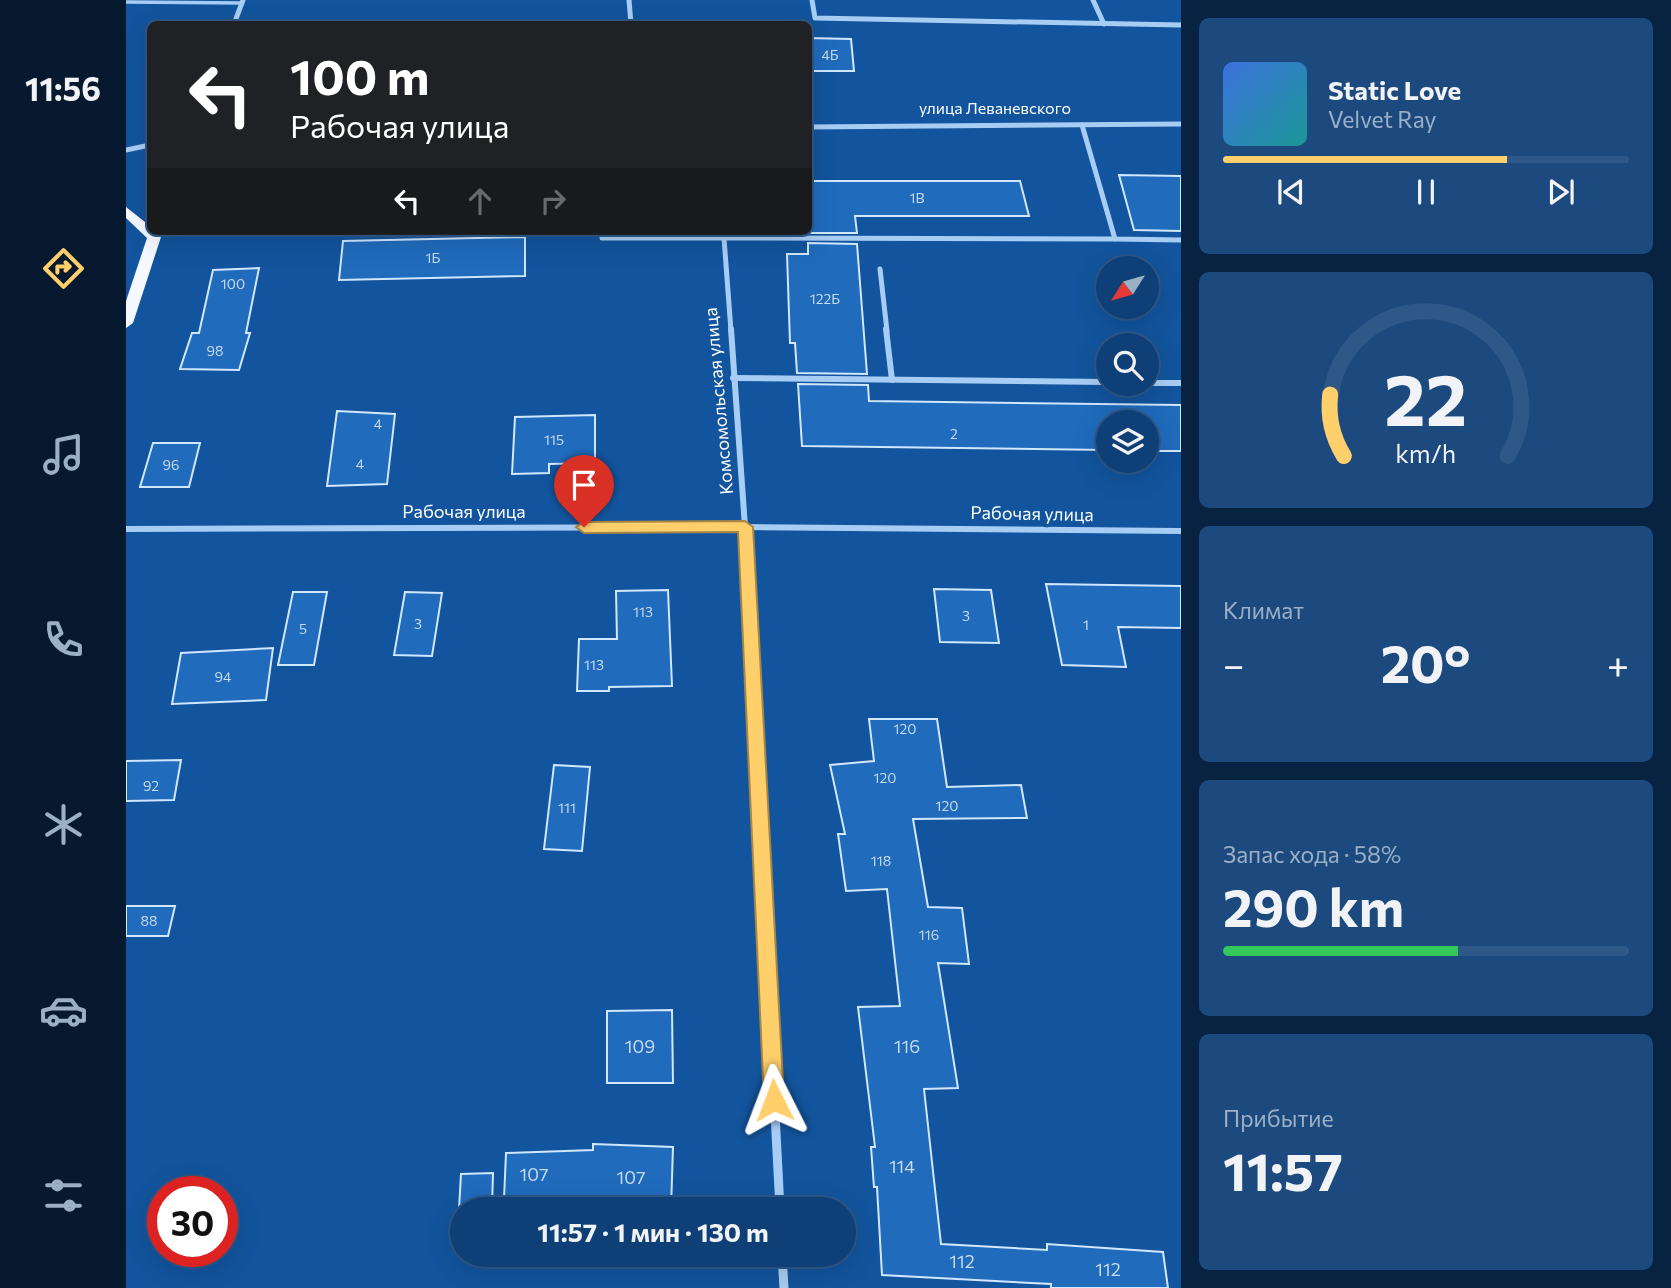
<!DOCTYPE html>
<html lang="ru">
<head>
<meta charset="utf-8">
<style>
	body { margin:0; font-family:Commissioner,sans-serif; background:#1c4a7e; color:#f1f3f6; height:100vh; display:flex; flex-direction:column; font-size:26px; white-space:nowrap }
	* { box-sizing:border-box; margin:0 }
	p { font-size:23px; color:#9bafc5 }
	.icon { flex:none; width:38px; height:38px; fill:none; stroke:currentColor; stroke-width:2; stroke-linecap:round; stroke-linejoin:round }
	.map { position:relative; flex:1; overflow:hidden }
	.details { display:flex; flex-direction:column; gap:18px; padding:18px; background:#082341; width:490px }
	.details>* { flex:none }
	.top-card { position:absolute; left:21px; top:21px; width:665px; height:214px; border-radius:10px; box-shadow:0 7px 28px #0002,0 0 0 2px #2e5888; background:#202124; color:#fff; overflow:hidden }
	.needle { width:46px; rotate:233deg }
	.controls { position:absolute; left:970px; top:256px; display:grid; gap:14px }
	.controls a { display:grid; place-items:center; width:63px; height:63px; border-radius:50%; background:#0e3f76; box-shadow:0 7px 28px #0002,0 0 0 2px #2e5888; font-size:35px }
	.speed { position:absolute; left:21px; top:1176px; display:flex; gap:14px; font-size:35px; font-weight:700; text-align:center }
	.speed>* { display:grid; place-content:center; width:91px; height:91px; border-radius:50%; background:#0e3f76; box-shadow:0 7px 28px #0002,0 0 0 2px #2e5888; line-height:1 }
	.speed .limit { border:10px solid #d22; background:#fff; color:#111 }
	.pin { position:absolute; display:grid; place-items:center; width:60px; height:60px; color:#fff; margin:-72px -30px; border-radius:50% 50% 50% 0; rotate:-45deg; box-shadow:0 0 7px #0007 }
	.pin .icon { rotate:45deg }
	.me { position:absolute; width:77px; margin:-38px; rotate:357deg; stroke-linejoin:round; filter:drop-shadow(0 0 5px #0008) }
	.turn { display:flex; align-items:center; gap:24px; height:147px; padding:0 28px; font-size:32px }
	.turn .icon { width:91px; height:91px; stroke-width:2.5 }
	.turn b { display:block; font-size:49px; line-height:60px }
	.lanes { display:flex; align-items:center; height:66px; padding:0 28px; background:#0003; justify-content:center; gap:35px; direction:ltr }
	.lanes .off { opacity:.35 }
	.big { font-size:52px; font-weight:700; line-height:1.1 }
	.details .widget { flex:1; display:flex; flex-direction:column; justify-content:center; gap:10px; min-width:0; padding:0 24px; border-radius:10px; background:#1c4a7e }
	.details .dial { align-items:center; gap:0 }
	.dial svg { height:182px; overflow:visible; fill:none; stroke:#2e5888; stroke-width:7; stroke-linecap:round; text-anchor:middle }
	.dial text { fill:#f1f3f6; stroke:none }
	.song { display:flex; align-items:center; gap:21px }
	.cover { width:84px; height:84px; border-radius:10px; background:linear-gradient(135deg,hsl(220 70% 55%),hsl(180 70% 35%)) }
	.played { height:7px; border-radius:4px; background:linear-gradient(90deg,#ffcf6b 70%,#2e5888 70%) }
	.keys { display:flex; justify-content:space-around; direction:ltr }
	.heat { display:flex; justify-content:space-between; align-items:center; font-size:38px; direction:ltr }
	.charge { height:10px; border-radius:5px; background:linear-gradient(90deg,#34c759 58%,#2e5888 0) }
	.trip { position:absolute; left:324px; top:1197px; width:406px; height:70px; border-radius:35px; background:#0e3f76; box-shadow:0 7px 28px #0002,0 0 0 2px #2e5888; font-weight:700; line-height:70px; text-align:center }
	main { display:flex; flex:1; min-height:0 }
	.dock { display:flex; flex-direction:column; width:126px; justify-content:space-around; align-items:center; background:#06192f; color:#9bafc5 }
	.dock .icon { width:49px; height:49px }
	.dock .selected { color:#ffcf6b }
	.dock b { font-size:32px; color:#f1f3f6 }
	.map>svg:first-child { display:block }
	.building { fill:#206bbc; stroke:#d0e7fe; stroke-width:2 }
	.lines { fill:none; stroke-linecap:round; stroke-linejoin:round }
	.lane { stroke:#a8cdf4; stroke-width:3.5 }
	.street-far2 { stroke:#a8cdf4; stroke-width:5 }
	.street-far1 { stroke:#a8cdf4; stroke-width:6 }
	.street { stroke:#a8cdf4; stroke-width:9 }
	.primary { fill:#f5f9ff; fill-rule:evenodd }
	.route { fill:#ffcf6b; stroke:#a68746; stroke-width:2 }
	.labels { text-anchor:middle; stroke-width:7; stroke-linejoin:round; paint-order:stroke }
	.number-label { font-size:14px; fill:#c7daee }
	.far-street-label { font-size:16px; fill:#fff; stroke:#12549d }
	.street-label { font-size:18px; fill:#fff; stroke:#12549d }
	.near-number-label { font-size:18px; fill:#c7daee }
</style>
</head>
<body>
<main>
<nav class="dock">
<b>11:56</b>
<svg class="icon selected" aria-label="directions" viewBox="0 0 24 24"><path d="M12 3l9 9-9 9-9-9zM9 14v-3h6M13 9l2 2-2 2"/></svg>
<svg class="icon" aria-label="music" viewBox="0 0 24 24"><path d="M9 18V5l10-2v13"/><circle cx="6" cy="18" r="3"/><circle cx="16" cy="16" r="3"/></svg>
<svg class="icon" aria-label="phone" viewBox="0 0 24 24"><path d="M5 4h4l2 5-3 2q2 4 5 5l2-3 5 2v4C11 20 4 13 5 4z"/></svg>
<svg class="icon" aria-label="climate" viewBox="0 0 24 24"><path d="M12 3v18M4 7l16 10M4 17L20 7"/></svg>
<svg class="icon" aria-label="car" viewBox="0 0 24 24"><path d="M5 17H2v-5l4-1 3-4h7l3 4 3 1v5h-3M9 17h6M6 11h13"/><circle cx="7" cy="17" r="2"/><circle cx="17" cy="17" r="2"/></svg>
<svg class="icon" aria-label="filters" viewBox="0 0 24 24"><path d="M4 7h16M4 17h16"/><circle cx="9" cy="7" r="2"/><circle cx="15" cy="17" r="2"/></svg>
</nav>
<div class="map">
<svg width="1055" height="1288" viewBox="0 0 1055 1288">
	<rect width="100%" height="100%" fill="#12549d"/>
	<!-- building -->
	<g class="building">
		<polygon points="682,38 725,39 728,71 682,71"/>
		<polygon points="993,175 1055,176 1055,231 1008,230"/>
		<polygon points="682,181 894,181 903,216 729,216 731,233 682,233"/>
		<polygon points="399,237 399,276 213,280 217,241"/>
		<polygon points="682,243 731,244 741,374 671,373 669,343 664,343 661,254 682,254"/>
		<polygon points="133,268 120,333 124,333 113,370 54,369 66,333 73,333 87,270"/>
		<polygon points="672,384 742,385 743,401 1055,405 1055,451 1020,451 1020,422 982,422 982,450 676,446"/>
		<polygon points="211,411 269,414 261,484 201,486"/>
		<polygon points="469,415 469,463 423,464 423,473 386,474 389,417"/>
		<polygon points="27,443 74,443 63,487 14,487"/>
		<polygon points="920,584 1055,586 1055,628 992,627 1000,667 936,665"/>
		<polygon points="808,589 865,590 873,643 814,642"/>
		<polygon points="542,590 546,686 483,687 483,691 451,691 453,639 491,639 490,591"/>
		<polygon points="167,592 201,592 188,665 152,665"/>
		<polygon points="279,592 316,593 306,656 268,655"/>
		<polygon points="147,648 140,700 46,704 55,653"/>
		<polygon points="743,719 811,719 821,787 895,785 901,818 787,819 802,907 836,908 843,964 812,963 832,1088 798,1089 815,1244 921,1250 921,1244 1037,1252 1042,1288 925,1288 925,1284 756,1275 751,1187 748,1187 745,1147 749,1147 732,1007 774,1006 761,889 720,891 712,834 719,834 704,765 748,761"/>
		<polygon points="55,760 48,800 0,801 0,761"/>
		<polygon points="428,765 464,767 456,851 418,849"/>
		<polygon points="0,906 49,906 42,936 0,936"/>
		<polygon points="546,1010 547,1083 481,1083 481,1011"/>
		<polygon points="467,1144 547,1147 545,1209 463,1209 464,1196 378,1199 380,1153 467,1150"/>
		<polygon points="367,1173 366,1209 333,1209 335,1174"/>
	</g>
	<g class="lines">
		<!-- lane -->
		<polyline class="lane" points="0,2 116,3"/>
		<!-- street-far2 -->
		<g class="street-far2">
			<polyline points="503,0 505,24"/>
			<polyline points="686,0 689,18 1055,25"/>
			<polyline points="967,0 978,24"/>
			<polyline points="108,24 117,0"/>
			<polyline points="956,125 989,239 1055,240"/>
			<polyline points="682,127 1055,124"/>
			<polyline points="0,150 24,145"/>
			<polyline points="476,238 598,238"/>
			<polyline points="754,269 761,331"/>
			<polyline points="605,331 598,238 989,239"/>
		</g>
		<!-- street-far1 -->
		<g class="street-far1">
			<polyline points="605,329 619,527 631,752"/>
			<polyline points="760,329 766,380"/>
			<polyline points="607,378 982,382"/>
			<polyline points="1020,383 1055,383"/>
			<polyline points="0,529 619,527 1055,531"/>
		</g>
		<!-- street -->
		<g class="street">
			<polyline points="630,750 654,1209"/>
			<polyline points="656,1255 658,1288"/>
		</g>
		<!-- primary -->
		<polygon class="primary" points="0,207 24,226 24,231 30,231 35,237 7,323 0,328 0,301 21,238 0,218"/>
	</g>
	<!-- route -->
	<polygon class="route" points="619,521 627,527 658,1100 655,1107 648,1110 641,1107 638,1100 612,532 458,533 450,527 458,522"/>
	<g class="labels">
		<!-- number labels -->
		<g class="number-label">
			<text x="704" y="60">4Б</text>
			<text x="791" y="203">1В</text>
			<text x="307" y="263">1Б</text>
			<text x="107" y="289">100</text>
			<text x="699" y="304">122Б</text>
			<text x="89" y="356">98</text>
			<text x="252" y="429">4</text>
			<text x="828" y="439">2</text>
			<text x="428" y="445">115</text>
			<text x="234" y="469">4</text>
			<text x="45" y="470">96</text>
			<text x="517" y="617">113</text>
			<text x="840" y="621">3</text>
			<text x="292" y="629">3</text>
			<text x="960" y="630">1</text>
			<text x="177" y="634">5</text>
			<text x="468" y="670">113</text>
			<text x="97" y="682">94</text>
			<text x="779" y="734">120</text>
			<text x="759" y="783">120</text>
			<text x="25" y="791">92</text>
			<text x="821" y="811">120</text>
			<text x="441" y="813">111</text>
			<text x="755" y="866">118</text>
			<text x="23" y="926">88</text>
			<text x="803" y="940">116</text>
		</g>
		<!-- far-street labels -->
		<g class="far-street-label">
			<text x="869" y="114">улица Леваневского</text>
		</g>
		<!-- street labels -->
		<g class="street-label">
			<text transform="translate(593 401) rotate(-95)" y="6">Комсомольская улица</text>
			<text x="338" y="518">Рабочая улица</text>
			<text transform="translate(906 514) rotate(1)" y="6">Рабочая улица</text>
		</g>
		<!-- near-number labels -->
		<g class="near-number-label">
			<text x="514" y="1053">109</text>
			<text x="781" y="1053">116</text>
			<text x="776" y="1173">114</text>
			<text x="408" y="1181">107</text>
			<text x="505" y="1184">107</text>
			<text x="836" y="1268">112</text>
			<text x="982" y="1276">112</text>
		</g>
	</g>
</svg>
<div class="controls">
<a><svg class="needle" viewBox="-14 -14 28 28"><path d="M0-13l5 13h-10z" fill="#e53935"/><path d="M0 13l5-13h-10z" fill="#9bafc5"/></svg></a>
<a><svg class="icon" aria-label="search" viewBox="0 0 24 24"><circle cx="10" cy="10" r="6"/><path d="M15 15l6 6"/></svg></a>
<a><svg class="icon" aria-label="layers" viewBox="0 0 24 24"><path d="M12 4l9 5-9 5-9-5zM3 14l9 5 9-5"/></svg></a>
</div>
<div class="speed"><div class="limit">30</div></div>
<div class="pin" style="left:458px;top:527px;background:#d93025"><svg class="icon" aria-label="arrive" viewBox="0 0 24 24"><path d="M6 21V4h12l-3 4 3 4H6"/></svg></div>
<svg class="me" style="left:648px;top:1100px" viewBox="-20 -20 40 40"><path d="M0-17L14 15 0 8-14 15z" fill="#ffcf6b" stroke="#fff" stroke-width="4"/></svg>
<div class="trip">11:57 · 1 мин · 130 m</div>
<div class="top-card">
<div class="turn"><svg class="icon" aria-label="left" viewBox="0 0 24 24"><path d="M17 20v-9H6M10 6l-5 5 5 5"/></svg><div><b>100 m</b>Рабочая улица</div></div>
<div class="lanes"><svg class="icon" aria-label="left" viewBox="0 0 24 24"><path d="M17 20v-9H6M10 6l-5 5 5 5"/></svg><svg class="icon off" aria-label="ahead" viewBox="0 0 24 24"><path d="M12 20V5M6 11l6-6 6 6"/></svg><svg class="icon off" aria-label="right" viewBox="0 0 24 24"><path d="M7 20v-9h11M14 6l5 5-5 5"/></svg></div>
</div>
</div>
<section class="details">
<div class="widget">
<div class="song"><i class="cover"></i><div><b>Static Love</b><p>Velvet Ray</p></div></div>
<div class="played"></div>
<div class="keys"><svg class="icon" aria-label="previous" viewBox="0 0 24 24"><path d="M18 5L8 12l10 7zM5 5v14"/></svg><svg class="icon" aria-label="pause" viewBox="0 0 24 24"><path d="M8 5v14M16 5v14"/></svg><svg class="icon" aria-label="next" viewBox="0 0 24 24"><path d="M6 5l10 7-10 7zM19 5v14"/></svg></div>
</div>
<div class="widget dial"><svg viewBox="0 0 100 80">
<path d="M14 69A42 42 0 1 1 86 69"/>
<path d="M14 69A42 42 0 0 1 8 42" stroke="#ffcf6b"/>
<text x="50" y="56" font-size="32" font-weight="700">22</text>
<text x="50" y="72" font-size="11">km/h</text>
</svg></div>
<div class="widget"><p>Климат</p>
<div class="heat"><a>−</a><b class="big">20°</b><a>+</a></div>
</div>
<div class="widget"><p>Запас хода · 58%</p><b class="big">290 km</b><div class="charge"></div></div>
<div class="widget"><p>Прибытие</p><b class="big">11:57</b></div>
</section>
</main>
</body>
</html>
